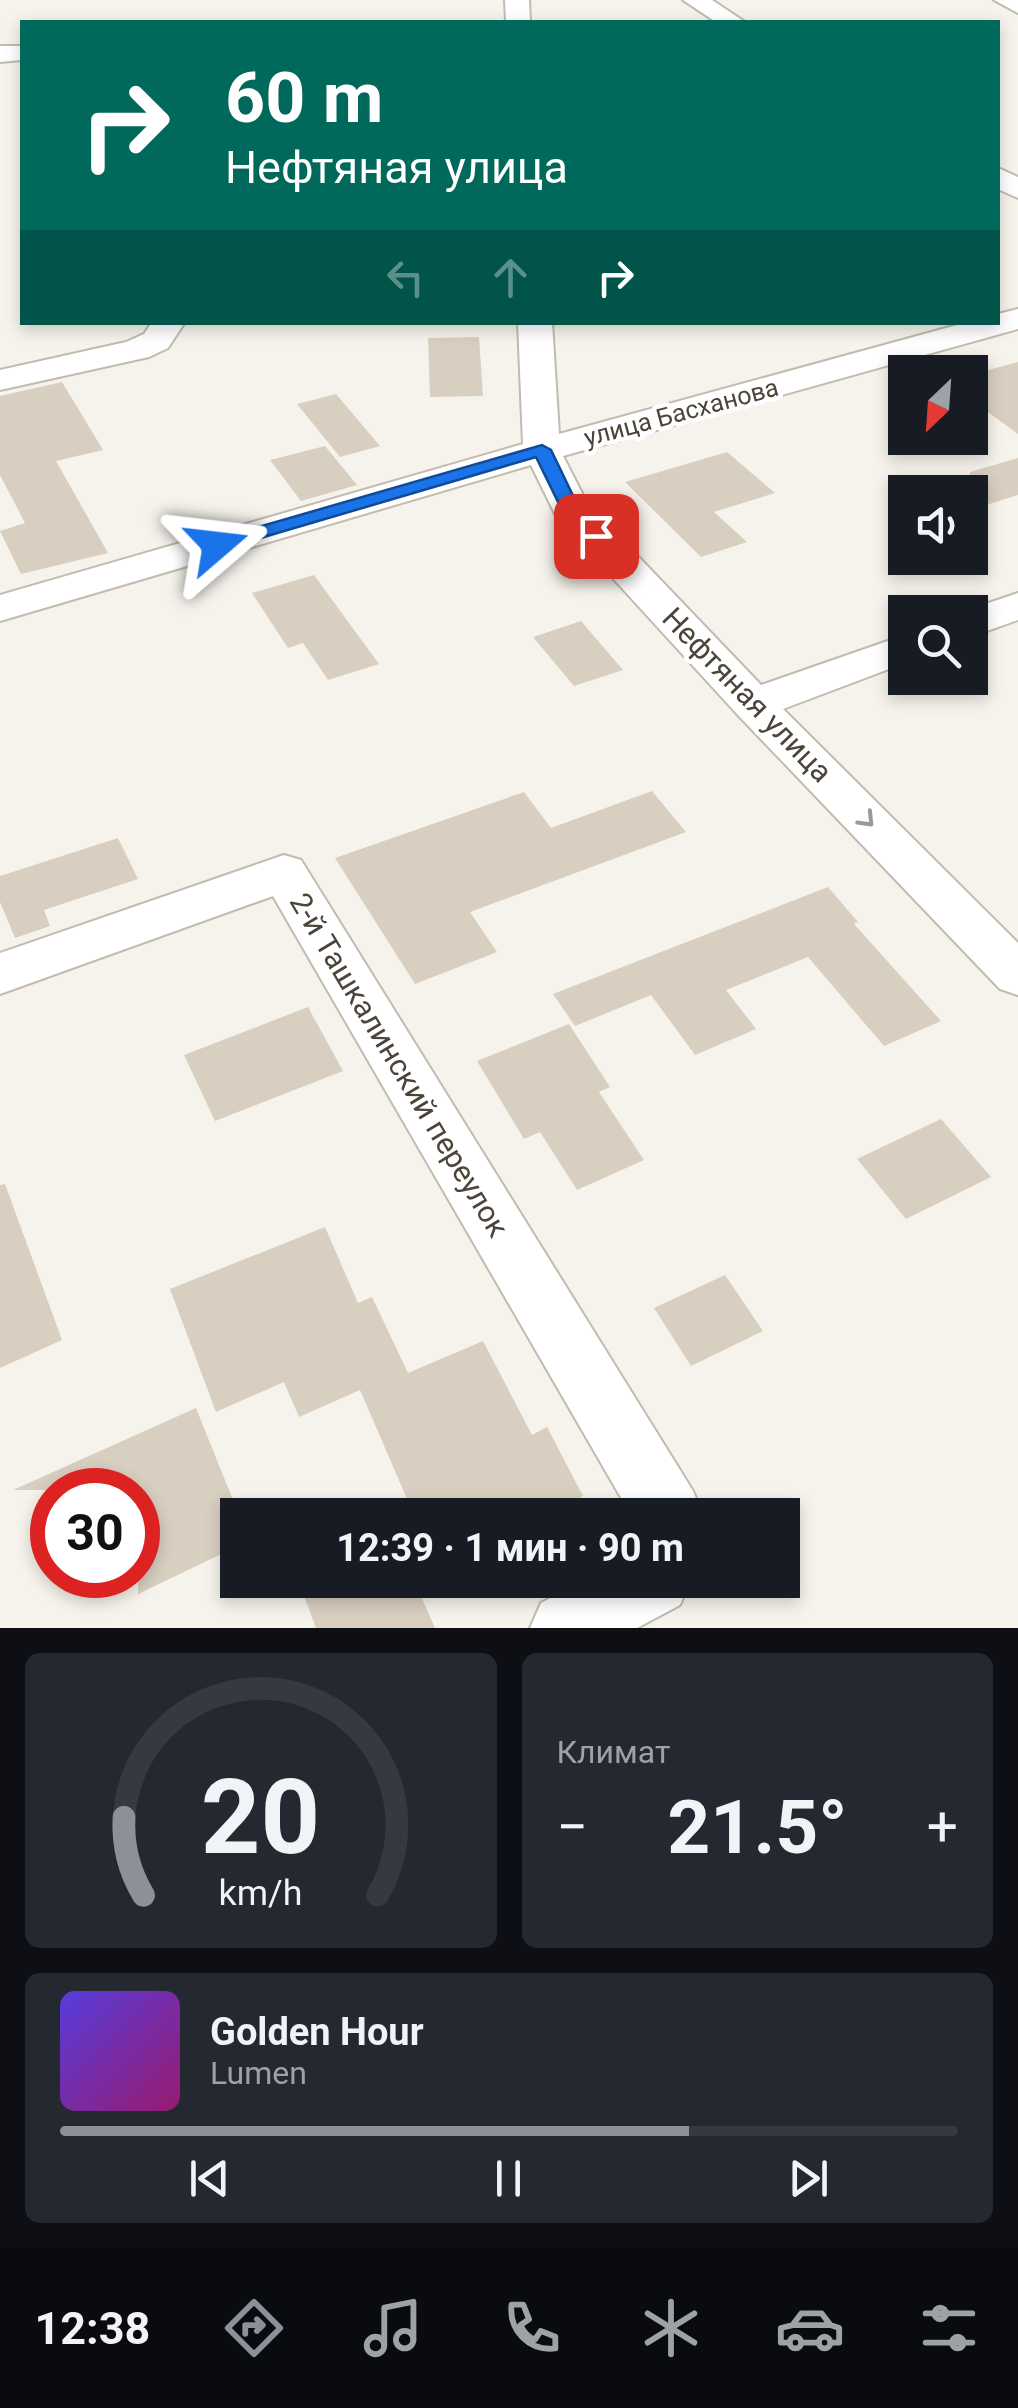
<!DOCTYPE html>
<html lang="ru">
<head>
<meta charset="utf-8">
<style>
	body { margin:0; font-family:Roboto,sans-serif; background:#242831; color:#f1f3f6; height:100vh; display:flex; flex-direction:column; font-size:38px; white-space:nowrap }
	* { box-sizing:border-box; margin:0 }
	p { font-size:32px; color:#9ea1a6 }
	.icon { flex:none; width:55px; height:55px; fill:none; stroke:currentColor; stroke-width:2; stroke-linecap:round; stroke-linejoin:round }
	.map { position:relative; height:1628px; overflow:hidden }
	.panel { display:flex; flex-direction:column; gap:25px; padding:25px; background:#0d0f14; flex:1 }
	.panel>* { flex:none }
	.top-card { position:absolute; left:20px; top:20px; width:980px; height:305px; border-radius:0px; box-shadow:0 5px 15px #0003; background:#00695c; color:#fff; overflow:hidden }
	.needle { width:65px; rotate:205deg }
	.fabs { position:absolute; left:888px; top:355px; display:grid; gap:20px }
	.fabs a { display:grid; place-items:center; width:100px; height:100px; border-radius:0px; background:#171b24; box-shadow:0 5px 15px #0003; font-size:50px }
	.speed { position:absolute; left:30px; top:1468px; display:flex; gap:20px; font-size:50px; font-weight:700; text-align:center }
	.speed>* { display:grid; place-content:center; width:130px; height:130px; border-radius:50%; background:#171b24; box-shadow:0 5px 15px #0003; line-height:1 }
	.speed .limit { border:15px solid #d22; background:#fff; color:#111 }
	.pin { position:absolute; display:grid; place-items:center; width:85px; height:85px; color:#fff; margin:-42px; border-radius:20px; box-shadow:0 5px 15px #0006 }
	.me { position:absolute; width:110px; margin:-55px; rotate:73deg; stroke-linejoin:round; filter:drop-shadow(0 0 8px #0008) }
	.turn { display:flex; align-items:center; gap:35px; height:210px; padding:0 40px; font-size:45px }
	.turn .icon { width:130px; height:130px; stroke-width:2.5 }
	.turn b { display:block; font-size:70px; line-height:85px }
	.lanes { display:flex; align-items:center; height:95px; padding:0 40px; background:#0003; justify-content:center; gap:50px; direction:ltr }
	.lanes .off { opacity:.35 }
	.big { font-size:75px; font-weight:700; line-height:1.1 }
	.panel .widget { flex:1; display:flex; flex-direction:column; justify-content:center; gap:15px; min-width:0; padding:0 35px; border-radius:15px; background:#242831 }
	.panel .dial { align-items:center; gap:0 }
	.dial svg { height:260px; overflow:visible; fill:none; stroke:#363941; stroke-width:7; stroke-linecap:round; text-anchor:middle }
	.dial text { fill:#f1f3f6; stroke:none }
	.song { display:flex; align-items:center; gap:30px }
	.cover { width:120px; height:120px; border-radius:15px; background:linear-gradient(135deg,hsl(250 70% 55%),hsl(320 70% 35%)) }
	.played { height:10px; border-radius:5px; background:linear-gradient(90deg,#8c9099 70%,#363941 70%) }
	.keys { display:flex; justify-content:space-around; direction:ltr }
	.heat { display:flex; justify-content:space-between; align-items:center; font-size:55px; direction:ltr }
	.panel .tiles { flex:1; display:grid; gap:25px; grid-template-columns:1fr 1fr }
	.widget:last-child { grid-column:span 2 }
	.trip { position:absolute; left:220px; top:1498px; width:580px; height:100px; border-radius:0px; background:#171b24; box-shadow:0 5px 15px #0003; font-weight:700; line-height:100px; text-align:center }
	.tab-bar { display:flex; height:160px; justify-content:space-around; align-items:center; background:#090b0e; color:#9ea1a6 }
	.tab-bar .icon { width:70px; height:70px }
	.tab-bar .active { color:#8c9099 }
	.tab-bar b { font-size:45px; color:#f1f3f6 }
	.map>svg:first-child { display:block }
	.building { fill:#d8cfc1 }
	.lines { fill:none; stroke-linecap:round; stroke-linejoin:round }
	.minor-casing { stroke:#c2bbae; stroke-width:4 }
	.minor { fill:#fff; fill-rule:evenodd }
	.oneway { stroke:#9c9892 }
	.route { fill:#1a73e8; stroke:#114b97; stroke-width:2.5 }
	.labels { text-anchor:middle; stroke-width:9; stroke-linejoin:round; paint-order:stroke }
	.far-street-label { font-size:25px; fill:#4b4439; stroke:#fff }
	.street-label { font-size:30px; fill:#4b4439; stroke:#fff }
</style>
</head>
<body>
<div class="map">
<svg width="1018" height="1628" viewBox="0 0 1018 1628">
	<rect width="100%" height="100%" fill="#f6f3ec"/>
	<!-- building -->
	<g class="building">
		<polygon points="479,337 483,396 430,397 428,338"/>
		<polygon points="1018,362 1018,434 970,399 970,375"/>
		<polygon points="62,382 103,450 56,461 108,553 21,574 0,531 25,523 0,475 0,396"/>
		<polygon points="336,394 380,446 340,457 297,404"/>
		<polygon points="325,446 357,485 301,501 270,460"/>
		<polygon points="727,452 775,493 714,512 747,542 701,557 625,482"/>
		<polygon points="1018,458 1018,495 970,510 970,472"/>
		<polygon points="314,575 379,664 328,680 303,643 288,648 252,593"/>
		<polygon points="581,621 623,670 574,686 533,637"/>
		<polygon points="652,791 686,832 470,912 497,952 415,984 335,858 524,792 551,828"/>
		<polygon points="118,838 138,879 44,910 50,926 15,938 0,902 0,876"/>
		<polygon points="828,887 858,922 854,924 941,1021 884,1046 808,957 726,990 756,1029 695,1055 651,995 575,1026 553,994"/>
		<polygon points="308,1007 343,1071 215,1121 184,1055"/>
		<polygon points="569,1024 610,1087 599,1092 644,1160 577,1190 540,1132 524,1139 477,1061"/>
		<polygon points="941,1119 991,1177 906,1219 857,1159"/>
		<polygon points="5,1184 62,1340 0,1368 0,1185"/>
		<polygon points="325,1227 358,1303 372,1297 408,1373 483,1341 532,1435 547,1427 583,1496 543,1515 414,1515 360,1390 299,1417 284,1382 216,1412 170,1289"/>
		<polygon points="725,1275 763,1331 691,1366 654,1308"/>
		<polygon points="196,1408 239,1515 238,1546 138,1594 138,1490 13,1490"/>
		<polygon points="298,1580 414,1580 435,1628 316,1628"/>
	</g>
	<g class="lines">
		<defs>
			<g id="minor">
				<polygon points="505,0 529,0 530,22 506,22"/>
				<polygon points="683,0 712,0 745,22 716,22"/>
				<polygon points="994,0 1018,0 1018,13"/>
				<polygon points="0,46 22,46 22,60 0,62"/>
				<polygon points="998,168 1018,177 1018,198 998,189"/>
				<polygon points="1018,309 1018,329 563,456 587,503 761,685 905,635 905,663 783,709 1018,943 1018,995 1000,989 737,714 556,516 531,465 0,621 0,595 523,444 518,322 552,322 559,434 968,322 998,322 998,314"/>
				<polygon points="152,322 185,322 168,348 149,357 0,390 0,370 126,342 144,334"/>
				<polygon points="1018,593 1018,620 970,637 970,612 962,612"/>
				<polygon points="284,855 301,860 693,1491 703,1515 631,1515 273,896 0,994 0,953"/>
				<polygon points="584,1580 690,1580 680,1605 637,1628 530,1628 541,1603"/>
			</g>
		</defs>
		<!-- minor casing -->
		<use href="#minor" class="minor-casing"/>
		<!-- minor -->
		<use href="#minor" class="minor"/>
	</g>
	<!-- one-way arrows -->
	<defs><path id="oneway-chevron" d="M-2-3.5L2.5 0L-2 3.5" fill="none" stroke-width="1.6" stroke-linecap="round" stroke-linejoin="round" transform="scale(2.5)"/></defs>
	<use class="oneway" href="#oneway-chevron" transform="translate(867 820) rotate(46)"/>
	<!-- route -->
	<polygon class="route" points="542,445 551,450 578,506 606,536 603,540 590,540 561,508 536,457 223,549 217,551 207,545 210,541"/>
	<g class="labels">
		<!-- far-street labels -->
		<g class="far-street-label">
			<text transform="translate(681 412) rotate(-15)" y="9">улица Басханова</text>
		</g>
		<!-- street labels -->
		<g class="street-label">
			<text transform="translate(747 695) rotate(46)" y="10">Нефтяная улица</text>
			<text transform="translate(399 1065) rotate(59)" y="10">2-й Ташкалинский переулок</text>
		</g>
	</g>
</svg>
<div class="fabs">
<a><svg class="needle" viewBox="-14 -14 28 28"><path d="M0-13l5 13h-10z" fill="#e53935"/><path d="M0 13l5-13h-10z" fill="#9ea1a6"/></svg></a>
<a><svg class="icon" aria-label="sound" viewBox="0 0 24 24"><path d="M4 9h4l5-4v14l-5-4H4zM17 9q2 3 0 6"/></svg></a>
<a><svg class="icon" aria-label="search" viewBox="0 0 24 24"><circle cx="10" cy="10" r="6"/><path d="M15 15l6 6"/></svg></a>
</div>
<div class="speed"><div class="limit">30</div></div>
<div class="pin" style="left:596px;top:536px;background:#d93025"><svg class="icon" aria-label="arrive" viewBox="0 0 24 24"><path d="M6 21V4h12l-3 4 3 4H6"/></svg></div>
<svg class="me" style="left:217px;top:545px" viewBox="-20 -20 40 40"><path d="M0-17L14 15 0 8-14 15z" fill="#1a73e8" stroke="#fff" stroke-width="4"/></svg>
<div class="trip">12:39 · 1 мин · 90 m</div>
<div class="top-card">
<div class="turn"><svg class="icon" aria-label="right" viewBox="0 0 24 24"><path d="M7 20v-9h11M14 6l5 5-5 5"/></svg><div><b>60 m</b>Нефтяная улица</div></div>
<div class="lanes"><svg class="icon off" aria-label="left" viewBox="0 0 24 24"><path d="M17 20v-9H6M10 6l-5 5 5 5"/></svg><svg class="icon off" aria-label="ahead" viewBox="0 0 24 24"><path d="M12 20V5M6 11l6-6 6 6"/></svg><svg class="icon" aria-label="right" viewBox="0 0 24 24"><path d="M7 20v-9h11M14 6l5 5-5 5"/></svg></div>
</div>
</div>
<section class="panel">
<div class="tiles">
<div class="widget dial"><svg viewBox="0 0 100 80">
<path d="M14 69A42 42 0 1 1 86 69"/>
<path d="M14 69A42 42 0 0 1 8 45" stroke="#8c9099"/>
<text x="50" y="56" font-size="32" font-weight="700">20</text>
<text x="50" y="72" font-size="11">km/h</text>
</svg></div>
<div class="widget"><p>Климат</p>
<div class="heat"><a>−</a><b class="big">21.5°</b><a>+</a></div>
</div>
<div class="widget">
<div class="song"><i class="cover"></i><div><b>Golden Hour</b><p>Lumen</p></div></div>
<div class="played"></div>
<div class="keys"><svg class="icon" aria-label="previous" viewBox="0 0 24 24"><path d="M18 5L8 12l10 7zM5 5v14"/></svg><svg class="icon" aria-label="pause" viewBox="0 0 24 24"><path d="M8 5v14M16 5v14"/></svg><svg class="icon" aria-label="next" viewBox="0 0 24 24"><path d="M6 5l10 7-10 7zM19 5v14"/></svg></div>
</div>
</div>
</section>
<nav class="tab-bar">
<b>12:38</b>
<svg class="icon active" aria-label="directions" viewBox="0 0 24 24"><path d="M12 3l9 9-9 9-9-9zM9 14v-3h6M13 9l2 2-2 2"/></svg>
<svg class="icon" aria-label="music" viewBox="0 0 24 24"><path d="M9 18V5l10-2v13"/><circle cx="6" cy="18" r="3"/><circle cx="16" cy="16" r="3"/></svg>
<svg class="icon" aria-label="phone" viewBox="0 0 24 24"><path d="M5 4h4l2 5-3 2q2 4 5 5l2-3 5 2v4C11 20 4 13 5 4z"/></svg>
<svg class="icon" aria-label="climate" viewBox="0 0 24 24"><path d="M12 3v18M4 7l16 10M4 17L20 7"/></svg>
<svg class="icon" aria-label="car" viewBox="0 0 24 24"><path d="M5 17H2v-5l4-1 3-4h7l3 4 3 1v5h-3M9 17h6M6 11h13"/><circle cx="7" cy="17" r="2"/><circle cx="17" cy="17" r="2"/></svg>
<svg class="icon" aria-label="filters" viewBox="0 0 24 24"><path d="M4 7h16M4 17h16"/><circle cx="9" cy="7" r="2"/><circle cx="15" cy="17" r="2"/></svg>
</nav>
</body>
</html>
